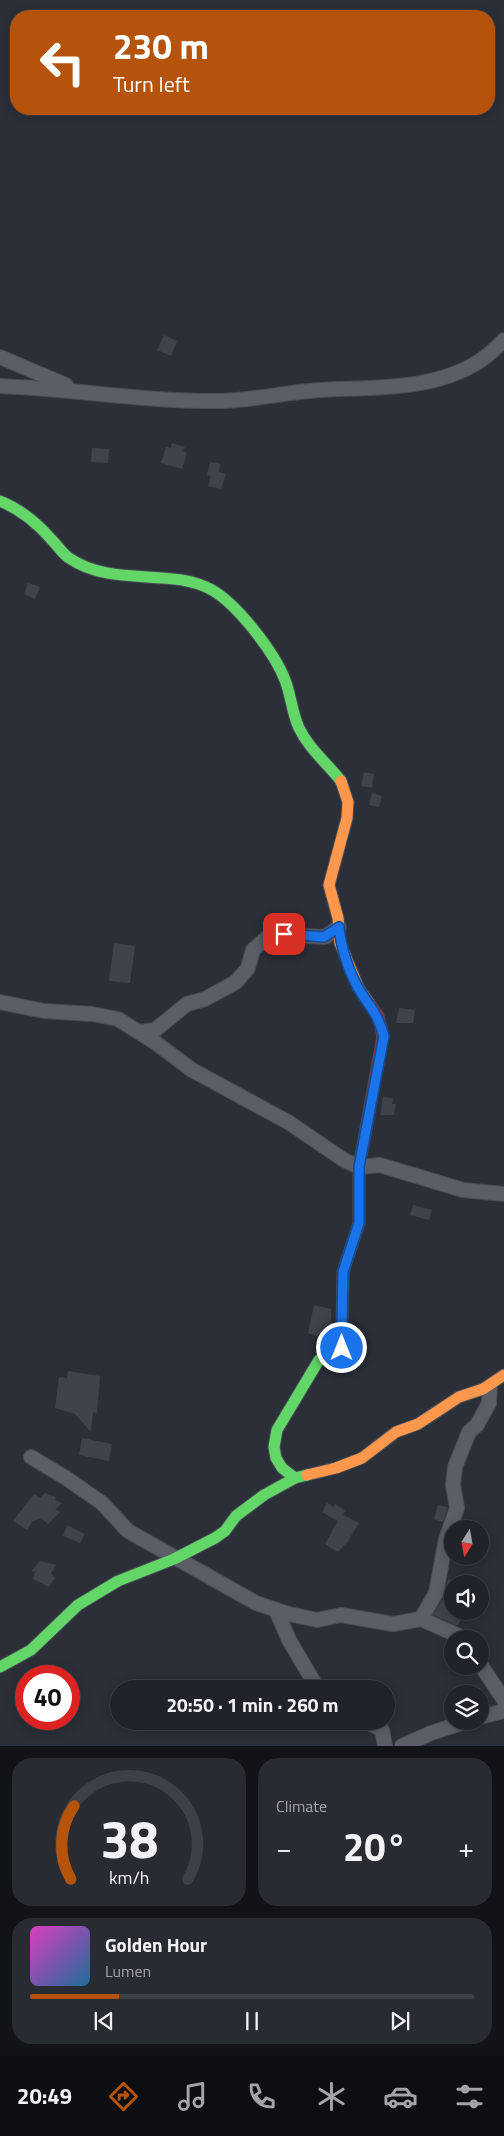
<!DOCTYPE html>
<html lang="en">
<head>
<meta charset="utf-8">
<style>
	body { margin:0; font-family:"Titillium Web",sans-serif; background:#282b32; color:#f1f3f6; height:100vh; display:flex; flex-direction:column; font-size:19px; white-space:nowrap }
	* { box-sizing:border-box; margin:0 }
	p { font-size:16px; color:#a2a4a8 }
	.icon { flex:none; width:28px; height:28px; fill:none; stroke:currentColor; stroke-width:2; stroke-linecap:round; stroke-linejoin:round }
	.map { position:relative; height:1746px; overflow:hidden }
	.details { display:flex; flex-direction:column; gap:12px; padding:12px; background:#121317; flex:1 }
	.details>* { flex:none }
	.hud { position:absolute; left:10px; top:10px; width:485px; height:105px; border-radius:20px; box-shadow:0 2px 12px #0003,0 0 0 1px #3d4047; background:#b45309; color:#fff; overflow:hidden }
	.needle { width:32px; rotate:191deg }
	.buttons { position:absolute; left:444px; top:1520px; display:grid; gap:10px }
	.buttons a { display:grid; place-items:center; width:45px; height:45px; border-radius:50%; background:#20232a; box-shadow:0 2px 12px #0003,0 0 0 1px #3d4047; font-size:25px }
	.speed { position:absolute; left:15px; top:1665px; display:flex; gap:10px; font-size:25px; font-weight:700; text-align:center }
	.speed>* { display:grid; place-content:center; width:65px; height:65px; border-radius:50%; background:#20232a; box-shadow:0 2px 12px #0003,0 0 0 1px #3d4047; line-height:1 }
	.speed .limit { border:8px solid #d22; background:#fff; color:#111 }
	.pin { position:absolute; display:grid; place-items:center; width:42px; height:42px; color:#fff; margin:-21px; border-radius:10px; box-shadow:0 2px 8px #0006 }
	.me { position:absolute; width:55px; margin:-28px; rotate:0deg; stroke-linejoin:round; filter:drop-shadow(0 0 4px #0008) }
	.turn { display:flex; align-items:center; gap:18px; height:105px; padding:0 20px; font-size:22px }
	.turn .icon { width:65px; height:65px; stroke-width:2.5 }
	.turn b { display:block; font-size:35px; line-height:42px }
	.big { font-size:38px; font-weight:700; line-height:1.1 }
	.details .tile { flex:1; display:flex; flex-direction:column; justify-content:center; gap:8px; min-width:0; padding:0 18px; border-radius:20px; background:#282b32 }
	.details .dial { align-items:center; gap:0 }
	.dial svg { height:130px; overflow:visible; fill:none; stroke:#3d4047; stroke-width:7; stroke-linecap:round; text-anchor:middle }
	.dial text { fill:#f1f3f6; stroke:none }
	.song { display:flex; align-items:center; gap:15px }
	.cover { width:60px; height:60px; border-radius:8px; background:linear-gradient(135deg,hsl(310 70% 55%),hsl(200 70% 35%)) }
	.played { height:5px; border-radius:2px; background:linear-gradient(90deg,#b45309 20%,#3d4047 20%) }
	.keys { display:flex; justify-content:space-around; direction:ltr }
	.heat { display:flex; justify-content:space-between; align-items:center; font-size:28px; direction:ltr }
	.details .tiles { flex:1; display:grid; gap:12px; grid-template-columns:1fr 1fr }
	.tile:last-child { grid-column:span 2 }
	.trip { position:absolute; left:110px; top:1680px; width:285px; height:50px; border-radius:25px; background:#20232a; box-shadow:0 2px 12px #0003,0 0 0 1px #3d4047; font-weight:700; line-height:50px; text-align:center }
	.tab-bar { display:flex; height:80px; justify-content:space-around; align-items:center; background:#0d0e11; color:#a2a4a8 }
	.tab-bar .icon { width:35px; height:35px }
	.tab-bar .on { color:#b45309 }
	.tab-bar b { font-size:22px; color:#f1f3f6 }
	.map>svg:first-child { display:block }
	.building { fill:#40434c }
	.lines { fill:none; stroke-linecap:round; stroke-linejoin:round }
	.street-casing { stroke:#494c55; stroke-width:16 }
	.fast-casing { stroke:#494c55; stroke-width:13 }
	.slow-casing { stroke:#494c55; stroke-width:13 }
	.jam-casing { stroke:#494c55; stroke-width:13 }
	.street { stroke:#5b5e66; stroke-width:14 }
	.fast { stroke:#63d668; stroke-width:11 }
	.slow { stroke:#ff974d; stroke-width:11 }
	.jam { stroke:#b3261e; stroke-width:11 }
	.route-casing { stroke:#114b97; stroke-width:12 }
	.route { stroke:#1a73e8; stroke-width:9 }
</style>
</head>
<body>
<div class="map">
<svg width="504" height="1746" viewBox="0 0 504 1746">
	<rect width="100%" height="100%" fill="#2b2f38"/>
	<!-- building -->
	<g class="building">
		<polygon points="164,335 177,341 171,356 157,350"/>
		<polygon points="172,443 185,447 183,451 187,453 182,469 161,463 166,447 171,448"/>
		<polygon points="92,448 109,449 108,463 91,462"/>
		<polygon points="210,462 220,464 219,472 226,474 221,489 208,486 211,476 207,475"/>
		<polygon points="28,583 40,587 35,599 24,594"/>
		<polygon points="364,772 374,774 372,788 361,786"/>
		<polygon points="372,793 382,796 379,807 369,805"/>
		<polygon points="114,943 135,946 130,983 109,981"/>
		<polygon points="399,1008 415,1010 413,1023 396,1023"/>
		<polygon points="383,1097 393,1098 392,1104 396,1104 394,1115 380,1115"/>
		<polygon points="413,1205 432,1210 429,1220 410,1215"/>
		<polygon points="314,1305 331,1309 332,1342 308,1333"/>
		<polygon points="68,1371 100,1376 97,1413 93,1412 91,1432 75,1414 55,1408 59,1377 67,1378"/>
		<polygon points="82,1438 112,1444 109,1461 79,1455"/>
		<polygon points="45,1493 56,1497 55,1500 62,1503 55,1509 60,1512 48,1524 41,1518 32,1522 27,1530 13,1521 34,1494 40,1498"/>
		<polygon points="327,1503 333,1507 335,1504 345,1511 343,1515 359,1523 348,1541 338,1552 325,1544 338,1521 322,1512"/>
		<polygon points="438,1505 448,1507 443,1522 434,1519"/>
		<polygon points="67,1525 85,1534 80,1543 63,1536"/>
		<polygon points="40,1561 56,1565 51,1573 55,1578 49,1587 33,1579 35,1572 31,1571"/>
		<polygon points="448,1579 452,1580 452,1611 464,1611 458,1626 433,1615 444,1597"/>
	</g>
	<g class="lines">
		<defs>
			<g id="street">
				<polyline points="0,357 66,385"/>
				<path d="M0,386C74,389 148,402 222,401C255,400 287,392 320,390C372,387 432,391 478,362C487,357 496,348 504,340"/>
				<polyline points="0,1002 44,1011 92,1014 118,1019 156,1043 192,1070 288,1122 344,1160 359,1167 380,1165 463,1190 504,1194"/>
				<polyline points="139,1032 155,1030 187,1004 205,999 236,982 248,968 253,950 271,934 325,937 339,927"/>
				<polyline points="31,1457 66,1478 102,1503 128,1531 256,1603 289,1614 317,1620 341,1615 393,1624 421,1619 457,1635 460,1639"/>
				<polyline points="276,1610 289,1640 318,1689"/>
				<polyline points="421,1619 436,1593 446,1539 457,1508 453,1485 455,1467 469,1432 477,1425 489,1403 490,1386"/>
				<polyline points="480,1664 504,1700"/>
				<polyline points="480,1717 504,1711"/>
				<polyline points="366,1721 382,1730 385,1746"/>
				<polyline points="402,1746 431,1733 468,1721"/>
			</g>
			<g id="fast">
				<path d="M0,501C20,509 37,523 51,539C57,545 63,554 69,558C113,588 171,567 212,590C237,604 275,653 285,680C291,695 292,713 299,728C309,749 327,763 341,781"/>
				<polyline points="295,1478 282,1468 276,1458 274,1447 277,1430 319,1360 335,1354 342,1348 345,1338 342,1323 343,1272 359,1223 359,1195"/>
				<polyline points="0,1667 31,1650 78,1605 118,1581 174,1559 215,1538 225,1531 236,1516 264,1495 295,1478 307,1475"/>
			</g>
			<g id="slow">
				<polyline points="341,781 348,802 347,818 329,885 338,918 340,943 359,989 369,1003"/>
				<polyline points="307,1475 336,1468 362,1458 396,1432 418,1424 459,1397 483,1389 504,1375"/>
			</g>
			<polyline id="jam" points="359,1195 359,1167 383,1036 378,1016 369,1003"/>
		</defs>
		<!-- street casing -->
		<use href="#street" class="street-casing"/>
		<!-- fast casing -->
		<use href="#fast" class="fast-casing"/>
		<!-- slow casing -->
		<use href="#slow" class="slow-casing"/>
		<!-- jam casing -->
		<use href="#jam" class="jam-casing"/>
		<!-- street -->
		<use href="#street" class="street"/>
		<!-- fast -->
		<use href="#fast" class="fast"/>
		<!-- slow -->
		<use href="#slow" class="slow"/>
		<!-- jam -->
		<use href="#jam" class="jam"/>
	</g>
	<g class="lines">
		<defs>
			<path id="route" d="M284,934L324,937L339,927C341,948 349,973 360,991C372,1010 377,1013 384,1036L359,1167V1223L343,1272L342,1323L345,1338L342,1348"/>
		</defs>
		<!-- route casing -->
		<use href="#route" class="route-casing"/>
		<!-- route -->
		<use href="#route" class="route"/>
	</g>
</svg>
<div class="buttons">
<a><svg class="needle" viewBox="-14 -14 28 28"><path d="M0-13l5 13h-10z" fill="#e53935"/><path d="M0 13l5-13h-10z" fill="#a2a4a8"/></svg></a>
<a><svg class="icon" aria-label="sound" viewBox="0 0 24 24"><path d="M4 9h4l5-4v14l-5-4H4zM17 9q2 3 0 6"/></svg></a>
<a><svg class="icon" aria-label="search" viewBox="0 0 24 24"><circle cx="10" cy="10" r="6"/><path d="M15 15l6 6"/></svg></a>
<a><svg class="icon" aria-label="layers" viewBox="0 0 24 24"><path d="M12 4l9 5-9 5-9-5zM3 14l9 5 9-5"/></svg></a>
</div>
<div class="speed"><div class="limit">40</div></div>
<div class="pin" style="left:284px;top:934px;background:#d93025"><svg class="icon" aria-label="arrive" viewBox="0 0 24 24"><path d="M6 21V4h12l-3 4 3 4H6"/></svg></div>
<svg class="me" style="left:342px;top:1348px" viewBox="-20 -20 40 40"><circle r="17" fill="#1a73e8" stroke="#fff" stroke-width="3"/><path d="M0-11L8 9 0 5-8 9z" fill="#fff"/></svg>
<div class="trip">20:50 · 1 min · 260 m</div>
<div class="hud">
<div class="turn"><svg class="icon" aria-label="left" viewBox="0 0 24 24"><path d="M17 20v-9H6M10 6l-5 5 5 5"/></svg><div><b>230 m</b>Turn left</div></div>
</div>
</div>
<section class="details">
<div class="tiles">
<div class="tile dial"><svg viewBox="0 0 100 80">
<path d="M14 69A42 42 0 1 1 86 69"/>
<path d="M14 69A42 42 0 0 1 16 24" stroke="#b45309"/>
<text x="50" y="56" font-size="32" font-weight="700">38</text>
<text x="50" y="72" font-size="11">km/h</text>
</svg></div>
<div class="tile"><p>Climate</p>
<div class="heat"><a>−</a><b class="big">20°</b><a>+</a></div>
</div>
<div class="tile">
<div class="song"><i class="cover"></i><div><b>Golden Hour</b><p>Lumen</p></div></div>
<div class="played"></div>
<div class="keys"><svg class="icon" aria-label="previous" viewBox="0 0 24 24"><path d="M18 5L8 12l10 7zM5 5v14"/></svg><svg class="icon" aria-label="pause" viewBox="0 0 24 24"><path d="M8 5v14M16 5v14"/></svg><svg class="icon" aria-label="next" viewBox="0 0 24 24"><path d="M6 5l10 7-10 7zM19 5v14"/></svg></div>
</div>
</div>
</section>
<nav class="tab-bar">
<b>20:49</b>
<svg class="icon on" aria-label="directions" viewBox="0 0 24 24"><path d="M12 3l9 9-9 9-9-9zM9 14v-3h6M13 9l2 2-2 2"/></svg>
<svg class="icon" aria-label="music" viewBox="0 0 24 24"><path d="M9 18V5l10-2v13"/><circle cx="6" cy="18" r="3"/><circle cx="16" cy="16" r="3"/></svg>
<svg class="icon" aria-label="phone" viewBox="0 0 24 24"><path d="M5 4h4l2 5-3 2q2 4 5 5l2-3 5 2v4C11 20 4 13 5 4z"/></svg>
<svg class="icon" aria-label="climate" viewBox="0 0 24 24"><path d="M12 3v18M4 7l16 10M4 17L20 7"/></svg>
<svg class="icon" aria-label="car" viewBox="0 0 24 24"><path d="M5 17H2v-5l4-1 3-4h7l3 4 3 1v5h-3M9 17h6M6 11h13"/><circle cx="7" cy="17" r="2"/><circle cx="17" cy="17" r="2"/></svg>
<svg class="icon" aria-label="filters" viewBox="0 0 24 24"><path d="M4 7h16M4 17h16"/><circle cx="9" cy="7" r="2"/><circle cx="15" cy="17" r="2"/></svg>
</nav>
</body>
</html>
